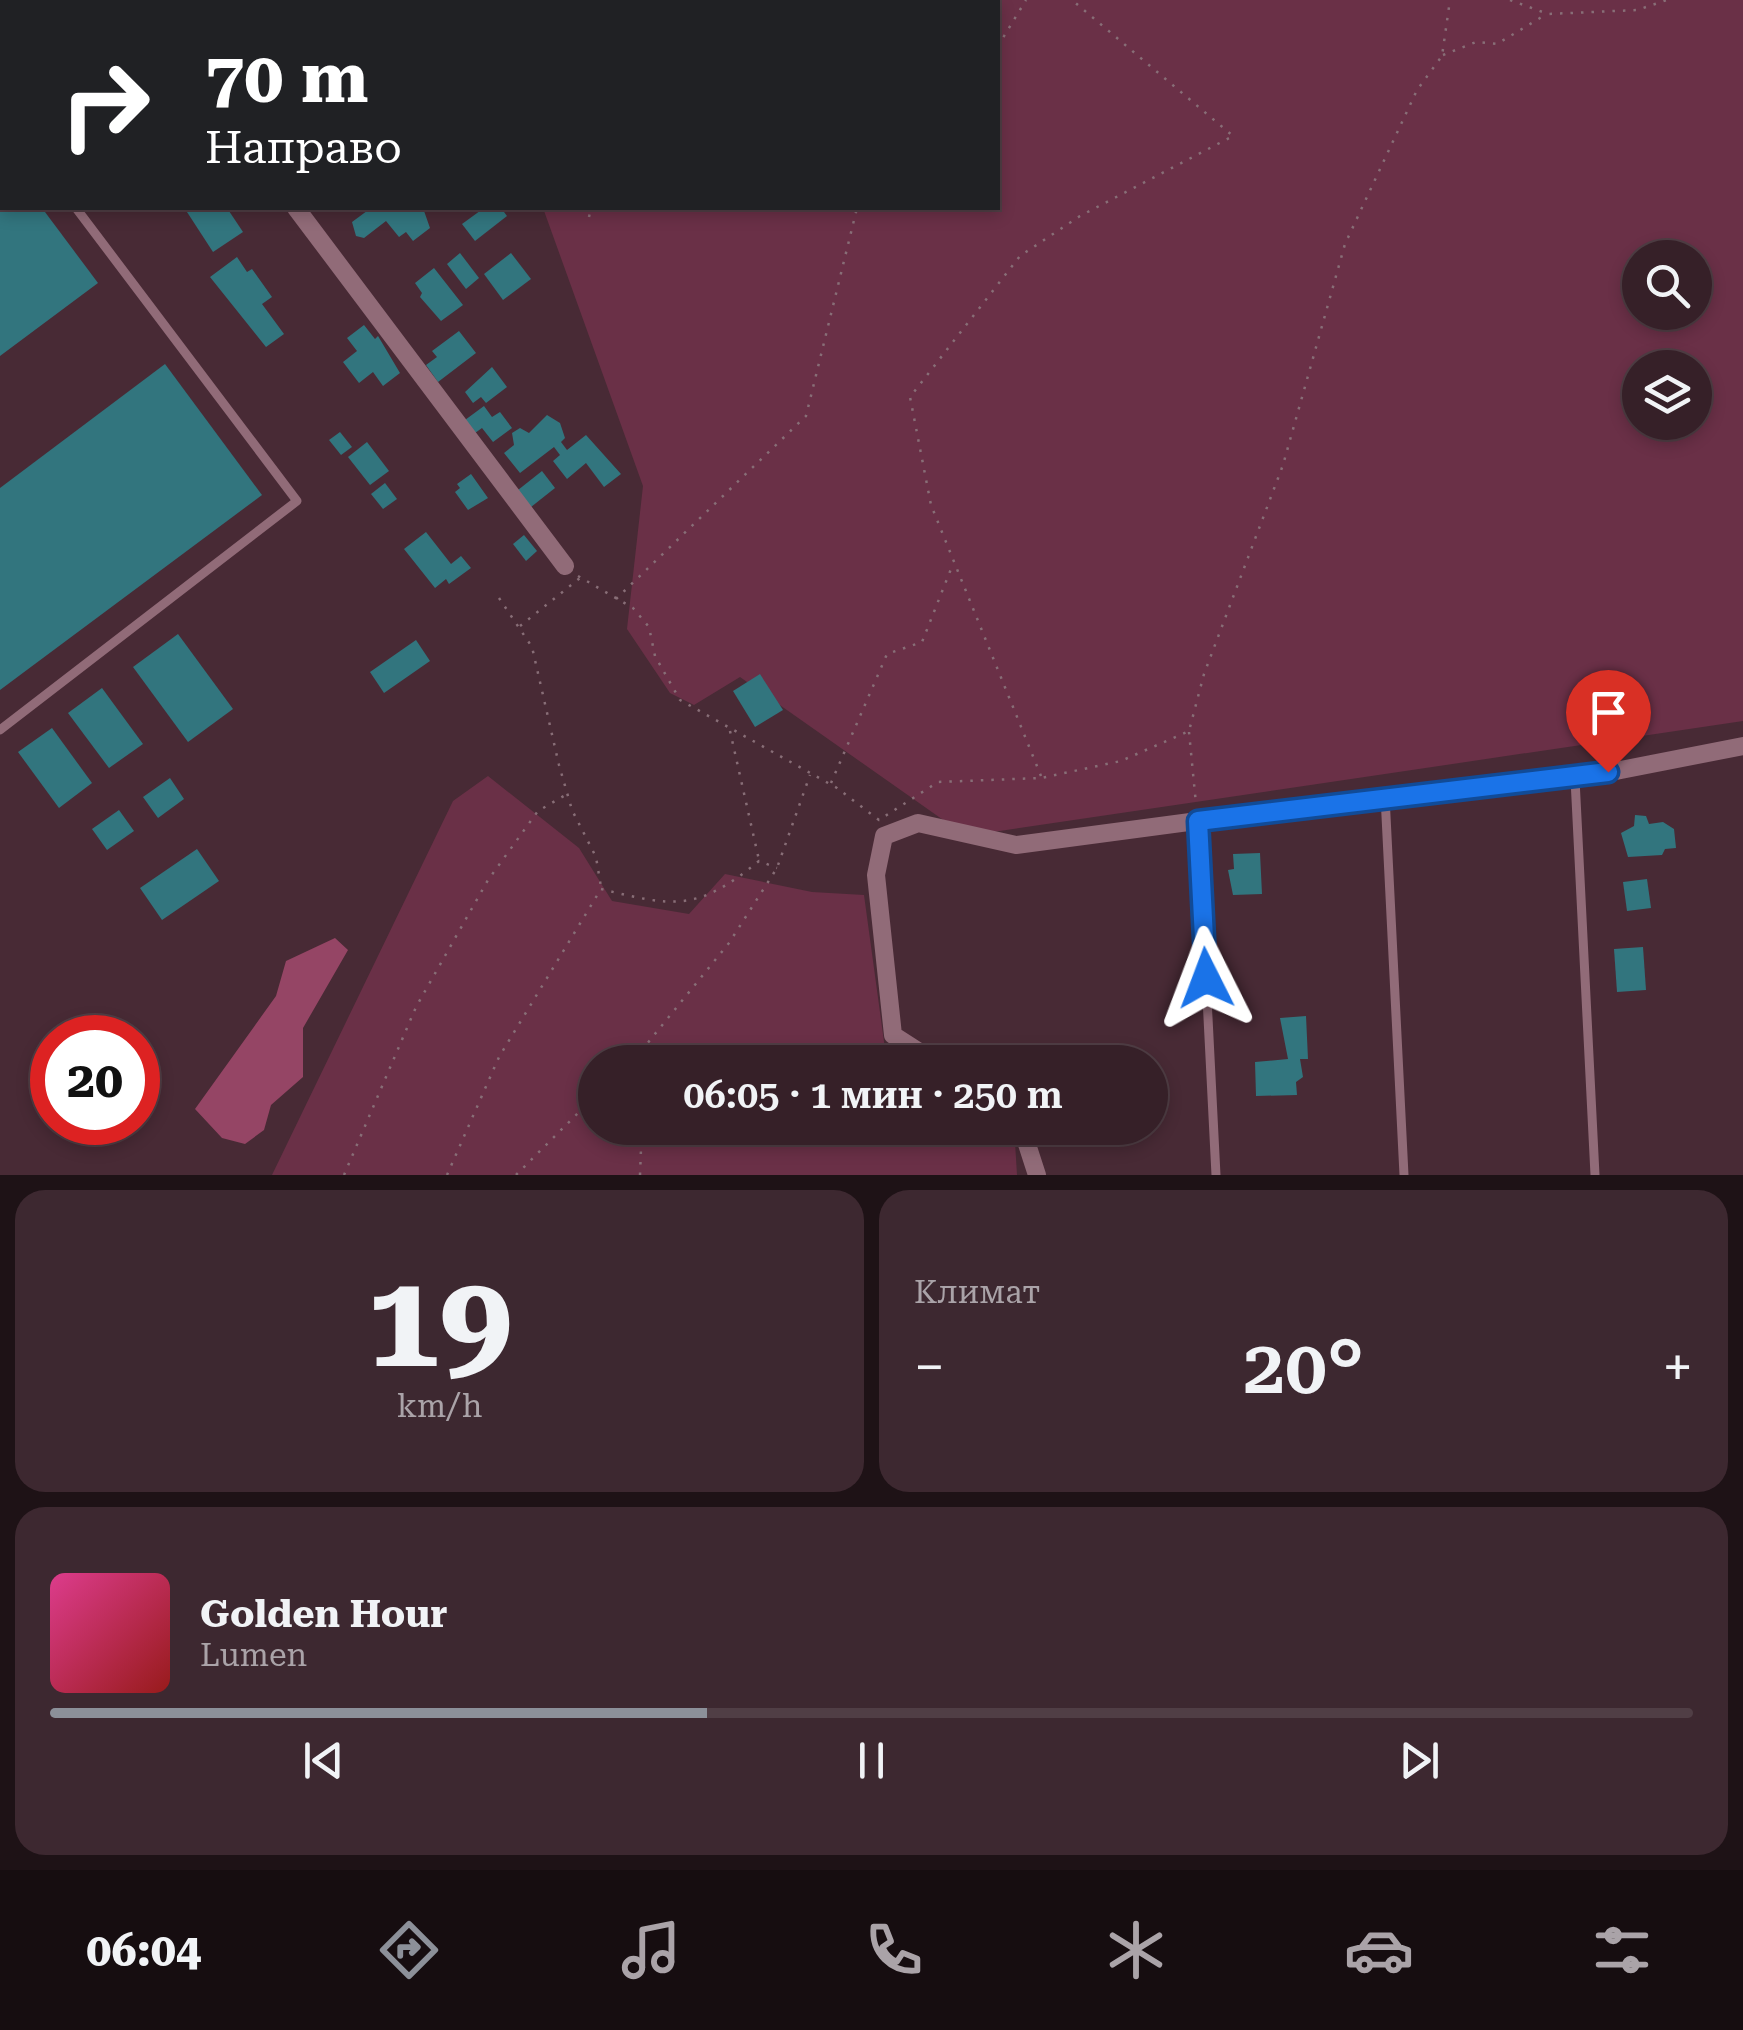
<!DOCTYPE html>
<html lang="ru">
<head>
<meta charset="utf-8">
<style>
	body { margin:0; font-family:"Roboto Serif",serif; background:#3d2830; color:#f1f3f6; height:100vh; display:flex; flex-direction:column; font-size:38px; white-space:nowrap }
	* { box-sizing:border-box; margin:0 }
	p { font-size:32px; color:#aaa3a8 }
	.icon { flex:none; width:55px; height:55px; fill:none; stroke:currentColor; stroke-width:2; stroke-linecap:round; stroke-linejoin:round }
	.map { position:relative; height:1175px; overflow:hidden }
	.details { display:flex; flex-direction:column; gap:15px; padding:15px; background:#1e1216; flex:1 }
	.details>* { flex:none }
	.hud { position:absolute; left:0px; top:0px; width:1000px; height:210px; box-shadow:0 5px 15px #0003,0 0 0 2px #503e45; background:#202124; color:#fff; overflow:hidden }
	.buttons { position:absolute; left:1622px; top:240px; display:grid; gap:20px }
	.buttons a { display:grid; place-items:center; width:90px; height:90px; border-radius:50%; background:#362028; box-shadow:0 5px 15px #0003,0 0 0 2px #503e45; font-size:50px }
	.speed { position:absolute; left:30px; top:1015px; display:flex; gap:20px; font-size:50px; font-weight:700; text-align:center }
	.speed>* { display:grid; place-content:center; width:130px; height:130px; border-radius:50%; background:#362028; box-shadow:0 5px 15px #0003,0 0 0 2px #503e45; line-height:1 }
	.speed .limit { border:15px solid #d22; background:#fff; color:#111 }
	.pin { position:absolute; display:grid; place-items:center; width:85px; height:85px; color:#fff; margin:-102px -42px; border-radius:50% 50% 50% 0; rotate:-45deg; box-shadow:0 0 10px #0007 }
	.pin .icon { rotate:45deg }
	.me { position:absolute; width:110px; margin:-55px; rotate:357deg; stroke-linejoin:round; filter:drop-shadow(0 0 8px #0008) }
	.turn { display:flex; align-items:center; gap:35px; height:210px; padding:0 40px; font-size:45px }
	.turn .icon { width:130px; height:130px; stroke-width:2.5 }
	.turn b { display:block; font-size:70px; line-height:85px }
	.big { font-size:75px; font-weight:600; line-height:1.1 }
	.details .widget { flex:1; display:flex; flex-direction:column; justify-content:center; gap:15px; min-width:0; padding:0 35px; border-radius:30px; background:#3d2830 }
	.details .dial { align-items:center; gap:0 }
	.dial b { font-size:130px; line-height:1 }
	.song { display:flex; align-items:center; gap:30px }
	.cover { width:120px; height:120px; border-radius:15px; background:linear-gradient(135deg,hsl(330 70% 55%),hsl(0 70% 35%)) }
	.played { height:10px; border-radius:5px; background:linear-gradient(90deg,#8c9099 40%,#503e45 40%) }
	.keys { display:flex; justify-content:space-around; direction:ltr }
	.heat { display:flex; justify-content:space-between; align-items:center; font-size:55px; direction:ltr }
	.details .tiles { flex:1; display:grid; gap:15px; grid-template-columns:1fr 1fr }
	.widget:last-child { grid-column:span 2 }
	.trip { position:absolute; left:578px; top:1045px; width:590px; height:100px; border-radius:50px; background:#362028; box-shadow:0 5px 15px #0003,0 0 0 2px #503e45; font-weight:600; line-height:100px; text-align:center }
	.tab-bar { display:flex; height:160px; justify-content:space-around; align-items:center; background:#160d10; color:#aaa3a8 }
	.tab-bar .icon { width:70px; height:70px }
	.tab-bar .on { color:#8c9099 }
	.tab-bar b { font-size:45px; color:#f1f3f6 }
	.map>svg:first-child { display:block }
	.green { fill:#6a3047; fill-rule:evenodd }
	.water { fill:#954565 }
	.building { fill:#32757e }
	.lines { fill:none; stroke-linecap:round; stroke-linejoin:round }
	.path { stroke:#886e77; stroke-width:2.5; stroke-dasharray:2.5 8; stroke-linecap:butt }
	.lane { stroke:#916b78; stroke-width:9 }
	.street { stroke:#916b78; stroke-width:18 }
	.route-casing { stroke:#114b97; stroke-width:25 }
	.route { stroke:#1a73e8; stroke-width:18 }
</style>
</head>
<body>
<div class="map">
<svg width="1743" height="1175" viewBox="0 0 1743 1175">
	<rect width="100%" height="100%" fill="#482a35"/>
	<!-- green -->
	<g class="green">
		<path d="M533,0H1743V721L966,836L740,677L694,705L670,693L627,629L643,486L543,208H998V2ZM1640,258H1695V312H1640ZM1640,368H1695V422H1640Z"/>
		<polygon points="488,776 579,848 612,901 689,914 725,874 812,892 864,895 885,1049 907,1062 595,1062 595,1128 1000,1128 1015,1142 1017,1175 272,1175 453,801"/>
	</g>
	<!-- water -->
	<polygon class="water" points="335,938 348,950 303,1028 303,1077 271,1105 264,1130 245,1144 222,1138 195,1109 276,996 286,961"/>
	<!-- building -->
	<g class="building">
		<polygon points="0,208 42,208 98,283 0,356"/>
		<polygon points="193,208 227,208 243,232 213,252 187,212"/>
		<polygon points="371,208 423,208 430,228 413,241 406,232 399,237 386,221 364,238 356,236 352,222"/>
		<polygon points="484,208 501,208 507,216 475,241 462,224"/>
		<polygon points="460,253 479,278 466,289 447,264"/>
		<polygon points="511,253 531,279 503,300 484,274"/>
		<polygon points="237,257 247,272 252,269 272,297 262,304 284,334 266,347 210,277"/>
		<polygon points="434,268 463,305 441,321 420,297 422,293 415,283"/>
		<polygon points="364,325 375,339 378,336 400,373 383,386 373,372 359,383 343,362 357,351 347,338"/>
		<polygon points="459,331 476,353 438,382 426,365 437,357 432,351"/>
		<polygon points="165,364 262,495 0,690 0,488"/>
		<polygon points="492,367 507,387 486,403 481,397 473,403 465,392"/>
		<polygon points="484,406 492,417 500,412 512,428 493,442 482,428 475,433 465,420"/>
		<polygon points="547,415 560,423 565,438 561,442 567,450 586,435 621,474 604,487 586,463 567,479 553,461 560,455 554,447 520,473 504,453 514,445 512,433 520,428 529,433"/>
		<polygon points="340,432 352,447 341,455 329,440"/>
		<polygon points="367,442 389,471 370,485 348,457"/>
		<polygon points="542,471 555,488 531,507 518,490"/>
		<polygon points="471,474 488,498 468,510 455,492 460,488 457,484"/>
		<polygon points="385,483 397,499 383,509 371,494"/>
		<polygon points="426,532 451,564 461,556 471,568 449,584 446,579 435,588 404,549"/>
		<polygon points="524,535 537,551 526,561 513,544"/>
		<polygon points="178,634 233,709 188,742 133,667"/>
		<polygon points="416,640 430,661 384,693 370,672"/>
		<polygon points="760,674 783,710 755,727 733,691"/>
		<polygon points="102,688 143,744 109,768 68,713"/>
		<polygon points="52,728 92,783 59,808 18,752"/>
		<polygon points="170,778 184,799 158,818 143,797"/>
		<polygon points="119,810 134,831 107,850 92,829"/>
		<polygon points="1635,815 1646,816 1649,824 1663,822 1674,829 1676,848 1665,849 1662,855 1628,857 1621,833 1634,826"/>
		<polygon points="197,849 219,881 162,920 140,888"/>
		<polygon points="1260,853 1262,894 1233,895 1228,870 1234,869 1233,854"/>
		<polygon points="1647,879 1651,908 1627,911 1623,882"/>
		<polygon points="1643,947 1646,990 1617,992 1614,949"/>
		<polygon points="1306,1016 1308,1059 1300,1059 1303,1077 1296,1082 1297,1095 1256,1096 1255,1062 1288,1059 1280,1018"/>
	</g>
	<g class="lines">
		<!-- path -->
		<g class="path">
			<polyline points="1510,0 1548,14 1637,10 1667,0"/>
			<polyline points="663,2 665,0"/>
			<polyline points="998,46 1026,0"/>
			<polyline points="1443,55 1476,42 1497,44 1545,15"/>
			<polyline points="589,217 591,208"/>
			<polyline points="578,576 633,608 649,627 655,656 680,700 837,788 879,820 938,782 1041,778 1121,761 1189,731 1204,674 1283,465 1345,244 1417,90 1442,56 1450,0"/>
			<polyline points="499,598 532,647 559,765 572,810 596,857 601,887"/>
			<polyline points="616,599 806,416 857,208"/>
			<polyline points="520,626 580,578"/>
			<polyline points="730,731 759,860"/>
			<polyline points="1189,732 1196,804"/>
			<polyline points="1041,776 931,505 910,397 1020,256 1080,216 1233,136 1072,0"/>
			<polyline points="831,783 887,654 922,642 953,564"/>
			<polyline points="629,1062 646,1046"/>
			<polyline points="651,1062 646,1045 729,943 777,868 810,775"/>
			<polyline points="344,1175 416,1007 488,880 538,811 569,793"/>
			<path d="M447,1175L499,1057L601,889C674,907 697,912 759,861L777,868"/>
			<polyline points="516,1175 595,1096"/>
			<polyline points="640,1175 641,1149 654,1128"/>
		</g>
		<!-- lane -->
		<g class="lane">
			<polyline points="0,122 2,120"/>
			<polyline points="0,730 297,501 76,208"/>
			<polyline points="1575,779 1595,1175"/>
			<polyline points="1385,796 1404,1175"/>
			<polyline points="1198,821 1216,1175"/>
		</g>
		<!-- street -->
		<g class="street">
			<polyline points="140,0 142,2"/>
			<polyline points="409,0 411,2"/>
			<polyline points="0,3 4,0"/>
			<polyline points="296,208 565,566"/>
			<polyline points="935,1062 893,1035 876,875 884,836 918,823 1016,845 1385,796 1575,779 1743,746"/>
			<polyline points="1016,1128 1025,1138 1037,1175"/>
		</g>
	</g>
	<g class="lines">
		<defs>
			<polyline id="route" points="1206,978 1198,821 1608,772"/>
		</defs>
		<!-- route casing -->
		<use href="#route" class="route-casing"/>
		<!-- route -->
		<use href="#route" class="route"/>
	</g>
</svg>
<div class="buttons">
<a><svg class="icon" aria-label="search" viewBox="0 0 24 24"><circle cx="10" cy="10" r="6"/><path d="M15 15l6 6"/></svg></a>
<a><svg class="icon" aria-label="layers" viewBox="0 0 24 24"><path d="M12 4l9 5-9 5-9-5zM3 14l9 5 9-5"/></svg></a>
</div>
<div class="speed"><div class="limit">20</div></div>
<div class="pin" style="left:1608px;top:772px;background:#d93025"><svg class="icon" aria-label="arrive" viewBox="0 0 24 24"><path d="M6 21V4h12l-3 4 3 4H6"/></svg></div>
<svg class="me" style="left:1206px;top:978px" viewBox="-20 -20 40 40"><path d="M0-17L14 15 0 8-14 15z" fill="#1a73e8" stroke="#fff" stroke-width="4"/></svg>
<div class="trip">06:05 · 1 мин · 250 m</div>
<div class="hud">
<div class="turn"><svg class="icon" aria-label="right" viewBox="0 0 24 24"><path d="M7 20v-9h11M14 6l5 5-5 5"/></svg><div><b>70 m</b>Направо</div></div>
</div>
</div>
<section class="details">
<div class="tiles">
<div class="widget dial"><b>19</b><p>km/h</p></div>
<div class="widget"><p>Климат</p>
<div class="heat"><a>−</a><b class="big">20°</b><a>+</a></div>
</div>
<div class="widget">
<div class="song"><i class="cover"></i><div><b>Golden Hour</b><p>Lumen</p></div></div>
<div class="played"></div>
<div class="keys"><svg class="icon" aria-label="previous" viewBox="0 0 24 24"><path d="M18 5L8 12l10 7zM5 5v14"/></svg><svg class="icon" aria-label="pause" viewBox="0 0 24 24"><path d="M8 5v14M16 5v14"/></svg><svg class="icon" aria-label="next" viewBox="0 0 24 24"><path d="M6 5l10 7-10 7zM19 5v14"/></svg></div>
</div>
</div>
</section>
<nav class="tab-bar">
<b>06:04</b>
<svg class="icon on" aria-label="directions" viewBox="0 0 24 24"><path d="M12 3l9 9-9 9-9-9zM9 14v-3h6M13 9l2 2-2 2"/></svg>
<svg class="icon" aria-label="music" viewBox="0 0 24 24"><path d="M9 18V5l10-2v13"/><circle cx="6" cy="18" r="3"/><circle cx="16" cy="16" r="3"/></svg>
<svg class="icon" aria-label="phone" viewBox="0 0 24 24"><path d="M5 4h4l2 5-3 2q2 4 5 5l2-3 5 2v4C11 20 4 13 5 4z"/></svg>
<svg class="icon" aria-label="climate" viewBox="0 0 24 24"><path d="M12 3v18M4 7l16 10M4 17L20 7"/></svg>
<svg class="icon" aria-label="car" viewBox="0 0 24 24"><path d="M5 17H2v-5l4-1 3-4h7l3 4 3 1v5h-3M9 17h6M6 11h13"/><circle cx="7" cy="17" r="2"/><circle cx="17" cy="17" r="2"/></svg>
<svg class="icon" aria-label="filters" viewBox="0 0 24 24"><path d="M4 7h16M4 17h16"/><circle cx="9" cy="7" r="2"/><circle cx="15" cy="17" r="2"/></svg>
</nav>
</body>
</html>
